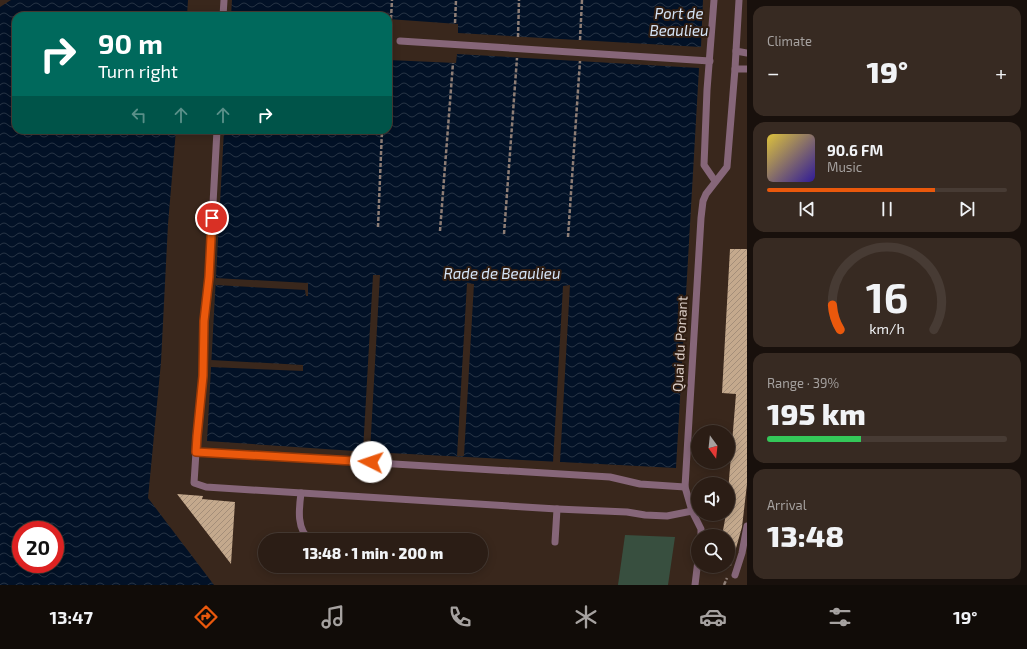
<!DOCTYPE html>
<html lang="en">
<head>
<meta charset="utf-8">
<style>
	body { margin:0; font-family:"Exo 2",sans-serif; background:#372a22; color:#f1f3f6; height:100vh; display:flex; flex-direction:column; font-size:15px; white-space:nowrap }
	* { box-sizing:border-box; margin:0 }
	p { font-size:13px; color:#a6a2a0 }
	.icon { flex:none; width:22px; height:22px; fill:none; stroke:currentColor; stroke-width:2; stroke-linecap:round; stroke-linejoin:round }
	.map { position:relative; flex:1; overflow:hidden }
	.drawer { display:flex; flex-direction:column; gap:6px; padding:6px; background:#18100c; width:280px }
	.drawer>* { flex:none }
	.guide { position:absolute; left:12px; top:12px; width:380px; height:122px; border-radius:12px; box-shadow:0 2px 10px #0003,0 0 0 1px #473b34; background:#00695c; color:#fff; overflow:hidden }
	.needle { width:26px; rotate:165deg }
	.controls { position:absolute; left:691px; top:425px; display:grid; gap:8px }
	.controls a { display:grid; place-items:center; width:44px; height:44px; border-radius:50%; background:#2b1d15; box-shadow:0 2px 10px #0003,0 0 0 1px #473b34; font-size:20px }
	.speed { position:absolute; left:12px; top:521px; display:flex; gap:8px; font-size:20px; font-weight:700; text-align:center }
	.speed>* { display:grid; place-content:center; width:52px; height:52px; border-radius:50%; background:#2b1d15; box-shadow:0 2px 10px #0003,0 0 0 1px #473b34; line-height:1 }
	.speed .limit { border:6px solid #d22; background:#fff; color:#111 }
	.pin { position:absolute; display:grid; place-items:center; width:34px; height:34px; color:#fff; margin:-17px; border:2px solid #fff; border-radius:50%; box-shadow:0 1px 4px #0007 }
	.me { position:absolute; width:44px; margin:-22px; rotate:274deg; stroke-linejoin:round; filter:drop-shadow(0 0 3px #0008) }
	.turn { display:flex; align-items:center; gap:14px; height:84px; padding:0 20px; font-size:18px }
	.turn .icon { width:52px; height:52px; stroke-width:2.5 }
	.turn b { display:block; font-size:28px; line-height:34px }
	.lanes { display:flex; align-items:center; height:38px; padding:0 20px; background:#0003; justify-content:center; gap:20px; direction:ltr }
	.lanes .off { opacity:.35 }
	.big { font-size:30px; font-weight:800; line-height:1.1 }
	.drawer .tile { flex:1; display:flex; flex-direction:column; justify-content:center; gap:6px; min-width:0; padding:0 14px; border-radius:12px; background:#372a22 }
	.drawer .dial { align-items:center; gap:0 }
	.dial svg { height:104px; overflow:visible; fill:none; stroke:#473b34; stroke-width:7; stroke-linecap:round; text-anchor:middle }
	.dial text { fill:#f1f3f6; stroke:none }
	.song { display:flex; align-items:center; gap:12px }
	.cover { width:48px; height:48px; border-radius:6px; background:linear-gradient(135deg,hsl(50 70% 55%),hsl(250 70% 35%)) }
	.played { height:4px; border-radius:2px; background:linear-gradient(90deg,#ea580c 70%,#473b34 70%) }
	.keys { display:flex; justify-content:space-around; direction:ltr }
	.heat { display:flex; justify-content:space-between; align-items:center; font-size:22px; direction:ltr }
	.charge { height:6px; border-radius:3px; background:linear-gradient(90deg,#34c759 39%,#473b34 0) }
	.trip { position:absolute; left:258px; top:533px; width:230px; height:40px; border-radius:20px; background:#2b1d15; box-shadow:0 2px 10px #0003,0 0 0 1px #473b34; font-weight:800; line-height:40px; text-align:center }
	.tab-bar { display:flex; height:64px; justify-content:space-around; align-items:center; background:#110c08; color:#a6a2a0 }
	.tab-bar .icon { width:28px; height:28px }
	.tab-bar .on { color:#ea580c }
	.tab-bar b { font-size:18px; color:#f1f3f6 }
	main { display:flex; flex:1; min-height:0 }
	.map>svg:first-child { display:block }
	.pitch { fill:#384f3f }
	.water { fill:url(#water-waves); fill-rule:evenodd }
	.pier { fill:#39271c }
	.building { fill:url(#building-hatch) }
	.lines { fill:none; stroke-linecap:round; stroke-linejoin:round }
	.path { stroke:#8e7e76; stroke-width:2.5; stroke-dasharray:4 2; stroke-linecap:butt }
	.service { stroke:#866679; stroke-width:7 }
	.route-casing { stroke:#983908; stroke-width:10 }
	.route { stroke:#ea580c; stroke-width:7 }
	.labels { text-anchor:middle; stroke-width:4; stroke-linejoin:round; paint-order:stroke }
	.street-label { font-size:14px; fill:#ddd0c9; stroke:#2f1d12 }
	.water-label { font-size:15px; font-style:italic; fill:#d4e4f7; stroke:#2f1d12 }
</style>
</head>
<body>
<main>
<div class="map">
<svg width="747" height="585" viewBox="0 0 747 585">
	<defs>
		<pattern id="water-waves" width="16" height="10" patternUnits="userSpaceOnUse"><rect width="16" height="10" fill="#021126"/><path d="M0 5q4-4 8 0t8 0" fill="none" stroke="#263344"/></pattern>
		<pattern id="building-hatch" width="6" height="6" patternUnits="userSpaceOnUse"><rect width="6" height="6" fill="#c4a98d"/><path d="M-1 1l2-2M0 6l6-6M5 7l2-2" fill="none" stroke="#a48e79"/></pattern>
	</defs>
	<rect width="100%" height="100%" fill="#39271c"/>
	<!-- pitch -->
	<polygon class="pitch" points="625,535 675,537 668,585 618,585"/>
	<!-- water -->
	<g class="water">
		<path d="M11,0H188L187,16H16V130H176L168,224L161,362L148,498L214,585H0V7ZM21,530H55V564H21Z"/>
		<polygon points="232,0 703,0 701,47 458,33 458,24 388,19 388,16 231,16"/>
		<polygon points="457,54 699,68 676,468 370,452 207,441 224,130 388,130 388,60 456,63"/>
	</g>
	<!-- pier -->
	<g class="pier">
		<polygon points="373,275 380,275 370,452 363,451"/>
		<polygon points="215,278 308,283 308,296 306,296 305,290 215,285"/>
		<polygon points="467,283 474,284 464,456 457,456"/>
		<polygon points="570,285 560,462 553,462 563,286"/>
		<polygon points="211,360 303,365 303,371 210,367"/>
	</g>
	<!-- building -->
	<g class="building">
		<polygon points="730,249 747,249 747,484 742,527 731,566 728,566 728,536 722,536 726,514 728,514 728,492 736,394 722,393"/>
		<polygon points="177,494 203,496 202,499 235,502 231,564"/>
	</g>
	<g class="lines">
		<!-- path -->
		<g class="path">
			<polyline points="391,19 392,0"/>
			<polyline points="455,23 456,0"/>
			<polyline points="518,37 519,0"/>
			<polyline points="580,40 582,0"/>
			<polyline points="378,227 382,130"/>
			<polyline points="440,231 453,63"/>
			<polyline points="504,234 517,58"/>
			<polyline points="568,237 580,61"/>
			<polyline points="724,585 727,578"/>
		</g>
		<!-- service -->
		<g class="service">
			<polyline points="714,0 707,90 704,165 715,181"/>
			<polyline points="739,0 736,51 747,53"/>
			<polyline points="223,16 224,0"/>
			<polyline points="400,41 710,61"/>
			<polyline points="735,69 736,51"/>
			<polyline points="196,452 197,436 203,376 204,321 209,277 217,130"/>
			<polyline points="685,487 640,484 610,477 196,452 194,483 206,487 557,509 627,512 645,515 667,516 692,511"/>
			<path d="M301,493C299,508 296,531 311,540"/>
			<polyline points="701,536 701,529 692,511 685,487 701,218 703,201 706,194 727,167 735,69 747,69"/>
			<polyline points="555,542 557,509"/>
			<polyline points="735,575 742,553 747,526"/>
			<polyline points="695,585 698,560"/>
		</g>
	</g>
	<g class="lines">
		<defs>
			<polyline id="route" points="212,218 209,277 204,321 203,376 197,436 196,452 371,462"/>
		</defs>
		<!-- route casing -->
		<use href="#route" class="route-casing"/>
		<!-- route -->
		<use href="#route" class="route"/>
	</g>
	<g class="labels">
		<!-- street labels -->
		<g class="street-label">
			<text transform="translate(680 344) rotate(-87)" y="5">Quai du Ponant</text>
		</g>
		<!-- water labels -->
		<g class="water-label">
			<text x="679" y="19">Port de<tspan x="679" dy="17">Beaulieu</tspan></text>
			<text x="502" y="279">Rade de Beaulieu</text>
		</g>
	</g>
</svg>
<div class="controls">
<a><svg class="needle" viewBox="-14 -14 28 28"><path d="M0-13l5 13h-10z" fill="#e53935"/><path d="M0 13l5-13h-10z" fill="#a6a2a0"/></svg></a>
<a><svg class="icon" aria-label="sound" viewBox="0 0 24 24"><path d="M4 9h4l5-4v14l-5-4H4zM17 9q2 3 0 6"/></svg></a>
<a><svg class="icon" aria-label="search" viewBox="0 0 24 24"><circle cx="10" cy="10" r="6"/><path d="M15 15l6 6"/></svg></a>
</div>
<div class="speed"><div class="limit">20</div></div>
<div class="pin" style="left:212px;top:218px;background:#d93025"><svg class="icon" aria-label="arrive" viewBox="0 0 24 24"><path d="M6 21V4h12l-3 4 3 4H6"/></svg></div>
<svg class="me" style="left:371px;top:462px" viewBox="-20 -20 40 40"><circle r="19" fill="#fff"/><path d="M0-13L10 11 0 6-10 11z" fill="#ea580c"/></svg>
<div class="trip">13:48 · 1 min · 200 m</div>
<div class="guide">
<div class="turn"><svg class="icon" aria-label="right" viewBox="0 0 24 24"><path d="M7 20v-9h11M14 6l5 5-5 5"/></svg><div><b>90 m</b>Turn right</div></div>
<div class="lanes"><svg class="icon off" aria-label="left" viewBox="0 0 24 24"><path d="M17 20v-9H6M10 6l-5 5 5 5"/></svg><svg class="icon off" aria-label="ahead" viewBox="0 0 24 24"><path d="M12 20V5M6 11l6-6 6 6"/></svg><svg class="icon off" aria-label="ahead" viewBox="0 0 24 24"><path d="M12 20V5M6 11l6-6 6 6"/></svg><svg class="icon" aria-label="right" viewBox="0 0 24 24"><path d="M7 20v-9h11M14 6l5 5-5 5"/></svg></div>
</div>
</div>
<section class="drawer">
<div class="tile"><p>Climate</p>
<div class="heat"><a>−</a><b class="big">19°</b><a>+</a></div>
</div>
<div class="tile">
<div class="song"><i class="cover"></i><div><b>90.6 FM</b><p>Music</p></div></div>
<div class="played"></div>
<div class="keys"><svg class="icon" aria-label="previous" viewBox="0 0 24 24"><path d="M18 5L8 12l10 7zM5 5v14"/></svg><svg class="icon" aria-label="pause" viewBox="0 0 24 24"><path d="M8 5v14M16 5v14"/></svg><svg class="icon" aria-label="next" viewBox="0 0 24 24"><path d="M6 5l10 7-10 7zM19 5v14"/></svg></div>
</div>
<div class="tile dial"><svg viewBox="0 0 100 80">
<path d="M14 69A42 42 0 1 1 86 69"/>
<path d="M14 69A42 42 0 0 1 8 50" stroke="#ea580c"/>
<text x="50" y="56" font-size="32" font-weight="700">16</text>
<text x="50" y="72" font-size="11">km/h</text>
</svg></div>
<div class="tile"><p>Range · 39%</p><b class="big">195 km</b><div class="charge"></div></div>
<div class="tile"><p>Arrival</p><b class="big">13:48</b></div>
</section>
</main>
<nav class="tab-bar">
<b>13:47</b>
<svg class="icon on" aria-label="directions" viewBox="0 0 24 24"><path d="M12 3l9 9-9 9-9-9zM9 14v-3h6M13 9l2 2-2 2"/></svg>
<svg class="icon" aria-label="music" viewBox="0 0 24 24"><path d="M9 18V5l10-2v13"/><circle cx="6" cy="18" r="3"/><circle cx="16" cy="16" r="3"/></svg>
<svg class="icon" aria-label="phone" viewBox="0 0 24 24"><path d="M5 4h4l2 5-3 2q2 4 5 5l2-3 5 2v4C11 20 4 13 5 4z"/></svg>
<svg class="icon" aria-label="climate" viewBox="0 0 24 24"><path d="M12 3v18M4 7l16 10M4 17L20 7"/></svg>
<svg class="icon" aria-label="car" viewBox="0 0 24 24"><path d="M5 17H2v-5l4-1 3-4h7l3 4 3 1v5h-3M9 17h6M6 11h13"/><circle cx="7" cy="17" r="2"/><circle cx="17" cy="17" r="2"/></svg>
<svg class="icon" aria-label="filters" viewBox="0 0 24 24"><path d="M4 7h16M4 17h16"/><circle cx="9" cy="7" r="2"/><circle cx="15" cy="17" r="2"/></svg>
<b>19°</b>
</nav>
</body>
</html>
